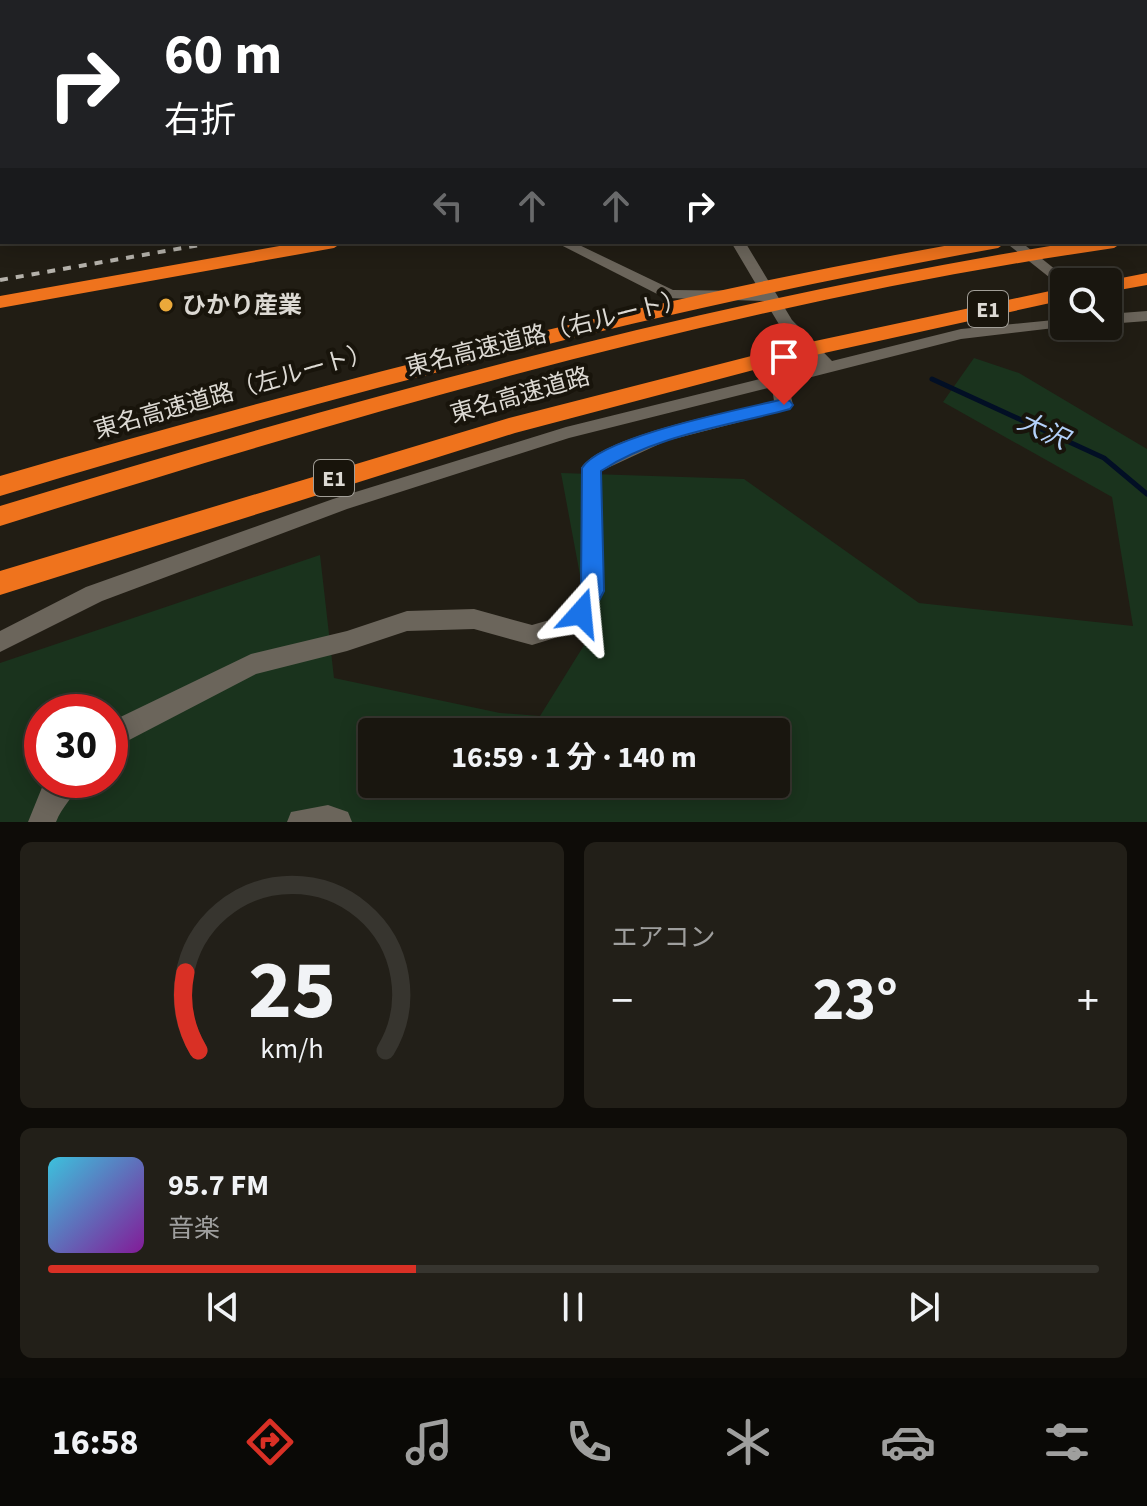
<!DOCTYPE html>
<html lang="ja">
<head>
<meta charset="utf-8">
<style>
	body { margin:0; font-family:"Source Sans 3","Noto Sans JP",sans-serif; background:#221f18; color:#f1f3f6; height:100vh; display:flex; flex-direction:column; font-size:30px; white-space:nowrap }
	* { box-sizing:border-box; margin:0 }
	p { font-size:26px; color:#9f9f9e }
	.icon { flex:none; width:44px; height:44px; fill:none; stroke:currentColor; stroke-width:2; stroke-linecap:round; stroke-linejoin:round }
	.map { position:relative; height:822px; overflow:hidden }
	.drawer { display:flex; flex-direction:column; gap:20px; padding:20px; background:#0e0c08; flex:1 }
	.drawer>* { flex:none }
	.top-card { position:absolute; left:0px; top:0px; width:1148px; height:244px; box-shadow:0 4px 20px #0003,0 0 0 2px #37352f; background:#202124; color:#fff; overflow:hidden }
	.fabs { position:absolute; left:1050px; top:268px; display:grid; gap:16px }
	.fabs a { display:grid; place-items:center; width:72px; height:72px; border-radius:8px; background:#19160f; box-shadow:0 4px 20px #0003,0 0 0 2px #37352f; font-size:40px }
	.speed { position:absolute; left:24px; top:694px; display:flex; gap:16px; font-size:40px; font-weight:700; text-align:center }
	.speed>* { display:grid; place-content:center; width:104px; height:104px; border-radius:50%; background:#19160f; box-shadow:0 4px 20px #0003,0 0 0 2px #37352f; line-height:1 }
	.speed .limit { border:12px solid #d22; background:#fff; color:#111 }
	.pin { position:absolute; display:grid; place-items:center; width:68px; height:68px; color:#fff; margin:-82px -34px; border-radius:50% 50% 50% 0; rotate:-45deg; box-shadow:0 0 8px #0007 }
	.pin .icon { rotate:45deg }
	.me { position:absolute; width:88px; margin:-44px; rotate:18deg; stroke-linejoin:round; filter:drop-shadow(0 0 6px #0008) }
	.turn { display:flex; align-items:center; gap:28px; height:168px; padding:0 32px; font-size:36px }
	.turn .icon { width:104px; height:104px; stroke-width:2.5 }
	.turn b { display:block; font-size:56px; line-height:68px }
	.lanes { display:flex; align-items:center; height:76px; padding:0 32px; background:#0003; justify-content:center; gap:40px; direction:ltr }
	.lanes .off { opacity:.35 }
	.big { font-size:60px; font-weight:700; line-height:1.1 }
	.drawer .widget { flex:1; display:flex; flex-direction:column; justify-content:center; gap:12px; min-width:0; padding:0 28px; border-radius:12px; background:#221f18 }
	.drawer .dial { align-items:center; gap:0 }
	.dial svg { height:208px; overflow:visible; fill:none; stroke:#37352f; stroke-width:7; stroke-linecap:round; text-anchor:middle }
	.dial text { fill:#f1f3f6; stroke:none }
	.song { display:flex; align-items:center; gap:24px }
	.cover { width:96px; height:96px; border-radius:12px; background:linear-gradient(135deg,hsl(190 70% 55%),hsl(290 70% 35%)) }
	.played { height:8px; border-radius:4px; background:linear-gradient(90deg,#d93025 35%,#37352f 35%) }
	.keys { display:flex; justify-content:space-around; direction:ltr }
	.heat { display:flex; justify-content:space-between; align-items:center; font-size:44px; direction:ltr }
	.drawer .tiles { flex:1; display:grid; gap:20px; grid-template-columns:1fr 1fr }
	.widget:last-child { grid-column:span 2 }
	.trip { position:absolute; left:358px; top:718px; width:432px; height:80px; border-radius:8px; background:#19160f; box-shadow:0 4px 20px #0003,0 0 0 2px #37352f; font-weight:700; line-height:80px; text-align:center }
	.menu { display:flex; height:128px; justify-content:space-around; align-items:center; background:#0a0906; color:#9f9f9e }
	.menu .icon { width:56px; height:56px }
	.menu .on { color:#d93025 }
	.menu b { font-size:36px; color:#f1f3f6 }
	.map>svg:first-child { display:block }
	.green { fill:#1a331d; fill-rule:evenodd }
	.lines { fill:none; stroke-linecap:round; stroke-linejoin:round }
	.stream { stroke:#020f25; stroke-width:5 }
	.path { stroke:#6c6860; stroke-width:2; stroke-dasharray:3 3; stroke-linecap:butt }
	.street { fill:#6b655b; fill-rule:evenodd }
	.highway { fill:#ef731d; fill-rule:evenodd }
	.rail { stroke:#b4b1aa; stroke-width:4; stroke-dasharray:8 8; stroke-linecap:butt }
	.route { fill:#1a73e8; stroke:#114b97; stroke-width:2 }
	.poi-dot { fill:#eba93a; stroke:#18140b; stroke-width:3 }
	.labels { text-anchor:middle; stroke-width:8; stroke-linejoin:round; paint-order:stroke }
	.shield { fill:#18140b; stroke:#a19e97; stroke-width:2 }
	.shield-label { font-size:22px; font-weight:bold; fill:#dcd9d3 }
	.poi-label { font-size:24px; font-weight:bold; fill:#dcd9d3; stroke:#18140b; text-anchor:start }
	.street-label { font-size:24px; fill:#dcd9d3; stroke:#18140b }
	.water-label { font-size:26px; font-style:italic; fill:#b4d1fa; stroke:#18140b }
</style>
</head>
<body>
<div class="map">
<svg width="1147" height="822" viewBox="0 0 1147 822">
	<rect width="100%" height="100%" fill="#211d14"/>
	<!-- green -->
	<path class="green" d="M974,358L1019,373L1147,449V822H0V663L320,555L334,678L500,713L540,716L591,634L561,473L744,479L919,603L1133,626L1112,497L943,402ZM42,712H110V780H42ZM372,732H776V784H372Z"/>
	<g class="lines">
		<!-- stream -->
		<polyline class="stream" points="932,379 1104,458 1147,494"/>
		<!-- path -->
		<g class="path">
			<polyline points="376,2 387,0"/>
			<polyline points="391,2 403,0"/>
		</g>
		<!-- street -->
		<g class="street">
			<polygon points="972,0 983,0 984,2 973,2"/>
			<rect x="1146" y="8" width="1" height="6"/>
			<rect x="1146" y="46" width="1" height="6"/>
			<rect x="1146" y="168" width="1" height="8"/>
			<path d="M555,242H573L673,290L760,291L731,242H745L792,320L832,361L961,329L1064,319V326H1071L961,339L788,383L793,405L790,409L666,441L601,471L604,591L589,620L568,634L532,645L474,629L407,631L347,651L256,674L110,750V722L251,654L347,631L407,611L474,609L532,625L553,619L573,606L582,590L581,468C603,435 734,411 774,401L772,387L569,438L347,509L102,601L0,652V631L86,587L333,499L566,427L816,365L780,326L765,301L665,298Z"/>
			<polygon points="1005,242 1021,242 1071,282 1064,282 1064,286 1059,285"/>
			<polygon points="1147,311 1147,321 1108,324 1108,314"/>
			<path d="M49,780H81C75,796 62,806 56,822H28L43,785Z"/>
			<polygon points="328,805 348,812 352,822 287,822 291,812"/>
		</g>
		<!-- highway -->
		<g class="highway">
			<rect x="1146" y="94" width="1" height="8"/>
			<rect x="1146" y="215" width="1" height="10"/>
			<polygon points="1147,231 1147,243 1140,242 1146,242"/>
			<polygon points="302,242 343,242 334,248 0,308 0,296"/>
			<path d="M966,242H1007L998,248C659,309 329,396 0,496V476C319,384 639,300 966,242Z"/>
			<path d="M1075,242H1123L1114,248C735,303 364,412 0,526V506C353,399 711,300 1075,242Z"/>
			<polygon points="1147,273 1147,285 1108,292 1108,282 1101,282"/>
			<polygon points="1064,288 1064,300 788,361 515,433 0,595 0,571 509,418 787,347"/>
		</g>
		<!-- rail -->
		<polyline class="rail" points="0,280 217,242"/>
	</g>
	<!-- route -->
	<path class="route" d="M784,399L790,401L793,405L790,409C728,426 656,435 601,471L604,591L589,620L581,623L573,620L570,613L581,590L582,468C602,436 743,409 784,399Z"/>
	<!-- markers -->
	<circle class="poi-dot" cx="166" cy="305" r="8"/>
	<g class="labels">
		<!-- shield labels -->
		<g class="shield">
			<rect x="968" y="291" width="40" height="36" rx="6"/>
			<rect x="314" y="460" width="40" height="36" rx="6"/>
		</g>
		<g class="shield-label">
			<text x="988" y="317">E1</text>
			<text x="334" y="486">E1</text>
		</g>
		<!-- poi labels -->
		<g class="poi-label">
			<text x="182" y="313">ひかり産業</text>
		</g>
		<!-- street labels -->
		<g class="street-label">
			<text transform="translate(546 333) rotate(-14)" y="8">東名高速道路（右ルート）</text>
			<text transform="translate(233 391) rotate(-16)" y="8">東名高速道路（左ルート）</text>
			<text transform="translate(520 395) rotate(-16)" y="8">東名高速道路</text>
		</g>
		<!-- water labels -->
		<g class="water-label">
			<text transform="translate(1043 430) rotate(25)" y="9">大沢</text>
		</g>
	</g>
</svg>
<div class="fabs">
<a><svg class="icon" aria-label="search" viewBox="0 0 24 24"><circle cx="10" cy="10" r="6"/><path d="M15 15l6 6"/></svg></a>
</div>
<div class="speed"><div class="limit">30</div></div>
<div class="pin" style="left:784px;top:405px;background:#d93025"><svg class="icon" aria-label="arrive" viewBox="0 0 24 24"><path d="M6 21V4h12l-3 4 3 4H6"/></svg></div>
<svg class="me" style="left:581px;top:613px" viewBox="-20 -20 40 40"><path d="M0-17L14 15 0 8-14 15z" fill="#1a73e8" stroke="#fff" stroke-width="4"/></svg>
<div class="trip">16:59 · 1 分 · 140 m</div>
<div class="top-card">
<div class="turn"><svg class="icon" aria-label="right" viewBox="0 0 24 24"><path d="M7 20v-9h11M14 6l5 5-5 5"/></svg><div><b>60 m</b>右折</div></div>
<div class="lanes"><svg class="icon off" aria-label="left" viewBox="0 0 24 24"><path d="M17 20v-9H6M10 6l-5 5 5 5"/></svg><svg class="icon off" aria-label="ahead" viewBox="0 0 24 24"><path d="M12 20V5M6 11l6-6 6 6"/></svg><svg class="icon off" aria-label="ahead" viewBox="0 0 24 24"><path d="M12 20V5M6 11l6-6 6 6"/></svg><svg class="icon" aria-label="right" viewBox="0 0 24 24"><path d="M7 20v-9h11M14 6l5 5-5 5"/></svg></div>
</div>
</div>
<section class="drawer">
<div class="tiles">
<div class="widget dial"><svg viewBox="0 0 100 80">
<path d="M14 69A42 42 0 1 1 86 69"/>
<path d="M14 69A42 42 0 0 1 9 39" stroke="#d93025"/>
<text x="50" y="56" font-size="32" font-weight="700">25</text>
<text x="50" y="72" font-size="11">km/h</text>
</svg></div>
<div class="widget"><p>エアコン</p>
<div class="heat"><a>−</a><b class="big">23°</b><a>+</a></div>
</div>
<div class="widget">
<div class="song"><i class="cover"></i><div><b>95.7 FM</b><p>音楽</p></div></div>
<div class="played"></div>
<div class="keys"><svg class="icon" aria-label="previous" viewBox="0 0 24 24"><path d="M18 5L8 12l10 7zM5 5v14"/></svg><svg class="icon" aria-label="pause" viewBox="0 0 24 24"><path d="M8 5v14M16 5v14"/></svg><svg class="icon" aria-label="next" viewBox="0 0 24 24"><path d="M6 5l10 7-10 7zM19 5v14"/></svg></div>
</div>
</div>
</section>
<nav class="menu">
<b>16:58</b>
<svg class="icon on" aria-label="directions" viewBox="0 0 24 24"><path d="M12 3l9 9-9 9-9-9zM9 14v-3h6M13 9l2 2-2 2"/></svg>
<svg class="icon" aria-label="music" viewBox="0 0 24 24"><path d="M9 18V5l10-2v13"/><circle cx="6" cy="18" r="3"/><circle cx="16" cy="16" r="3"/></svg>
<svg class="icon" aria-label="phone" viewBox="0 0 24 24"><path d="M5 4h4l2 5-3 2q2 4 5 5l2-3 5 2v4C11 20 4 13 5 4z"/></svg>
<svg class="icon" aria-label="climate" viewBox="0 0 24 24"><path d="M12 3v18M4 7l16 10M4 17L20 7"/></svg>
<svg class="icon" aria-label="car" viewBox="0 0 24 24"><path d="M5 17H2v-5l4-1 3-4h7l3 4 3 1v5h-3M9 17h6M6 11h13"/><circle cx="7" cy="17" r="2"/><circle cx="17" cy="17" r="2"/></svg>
<svg class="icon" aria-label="filters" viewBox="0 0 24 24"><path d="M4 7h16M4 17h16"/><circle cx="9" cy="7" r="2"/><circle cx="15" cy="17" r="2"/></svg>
</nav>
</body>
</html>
